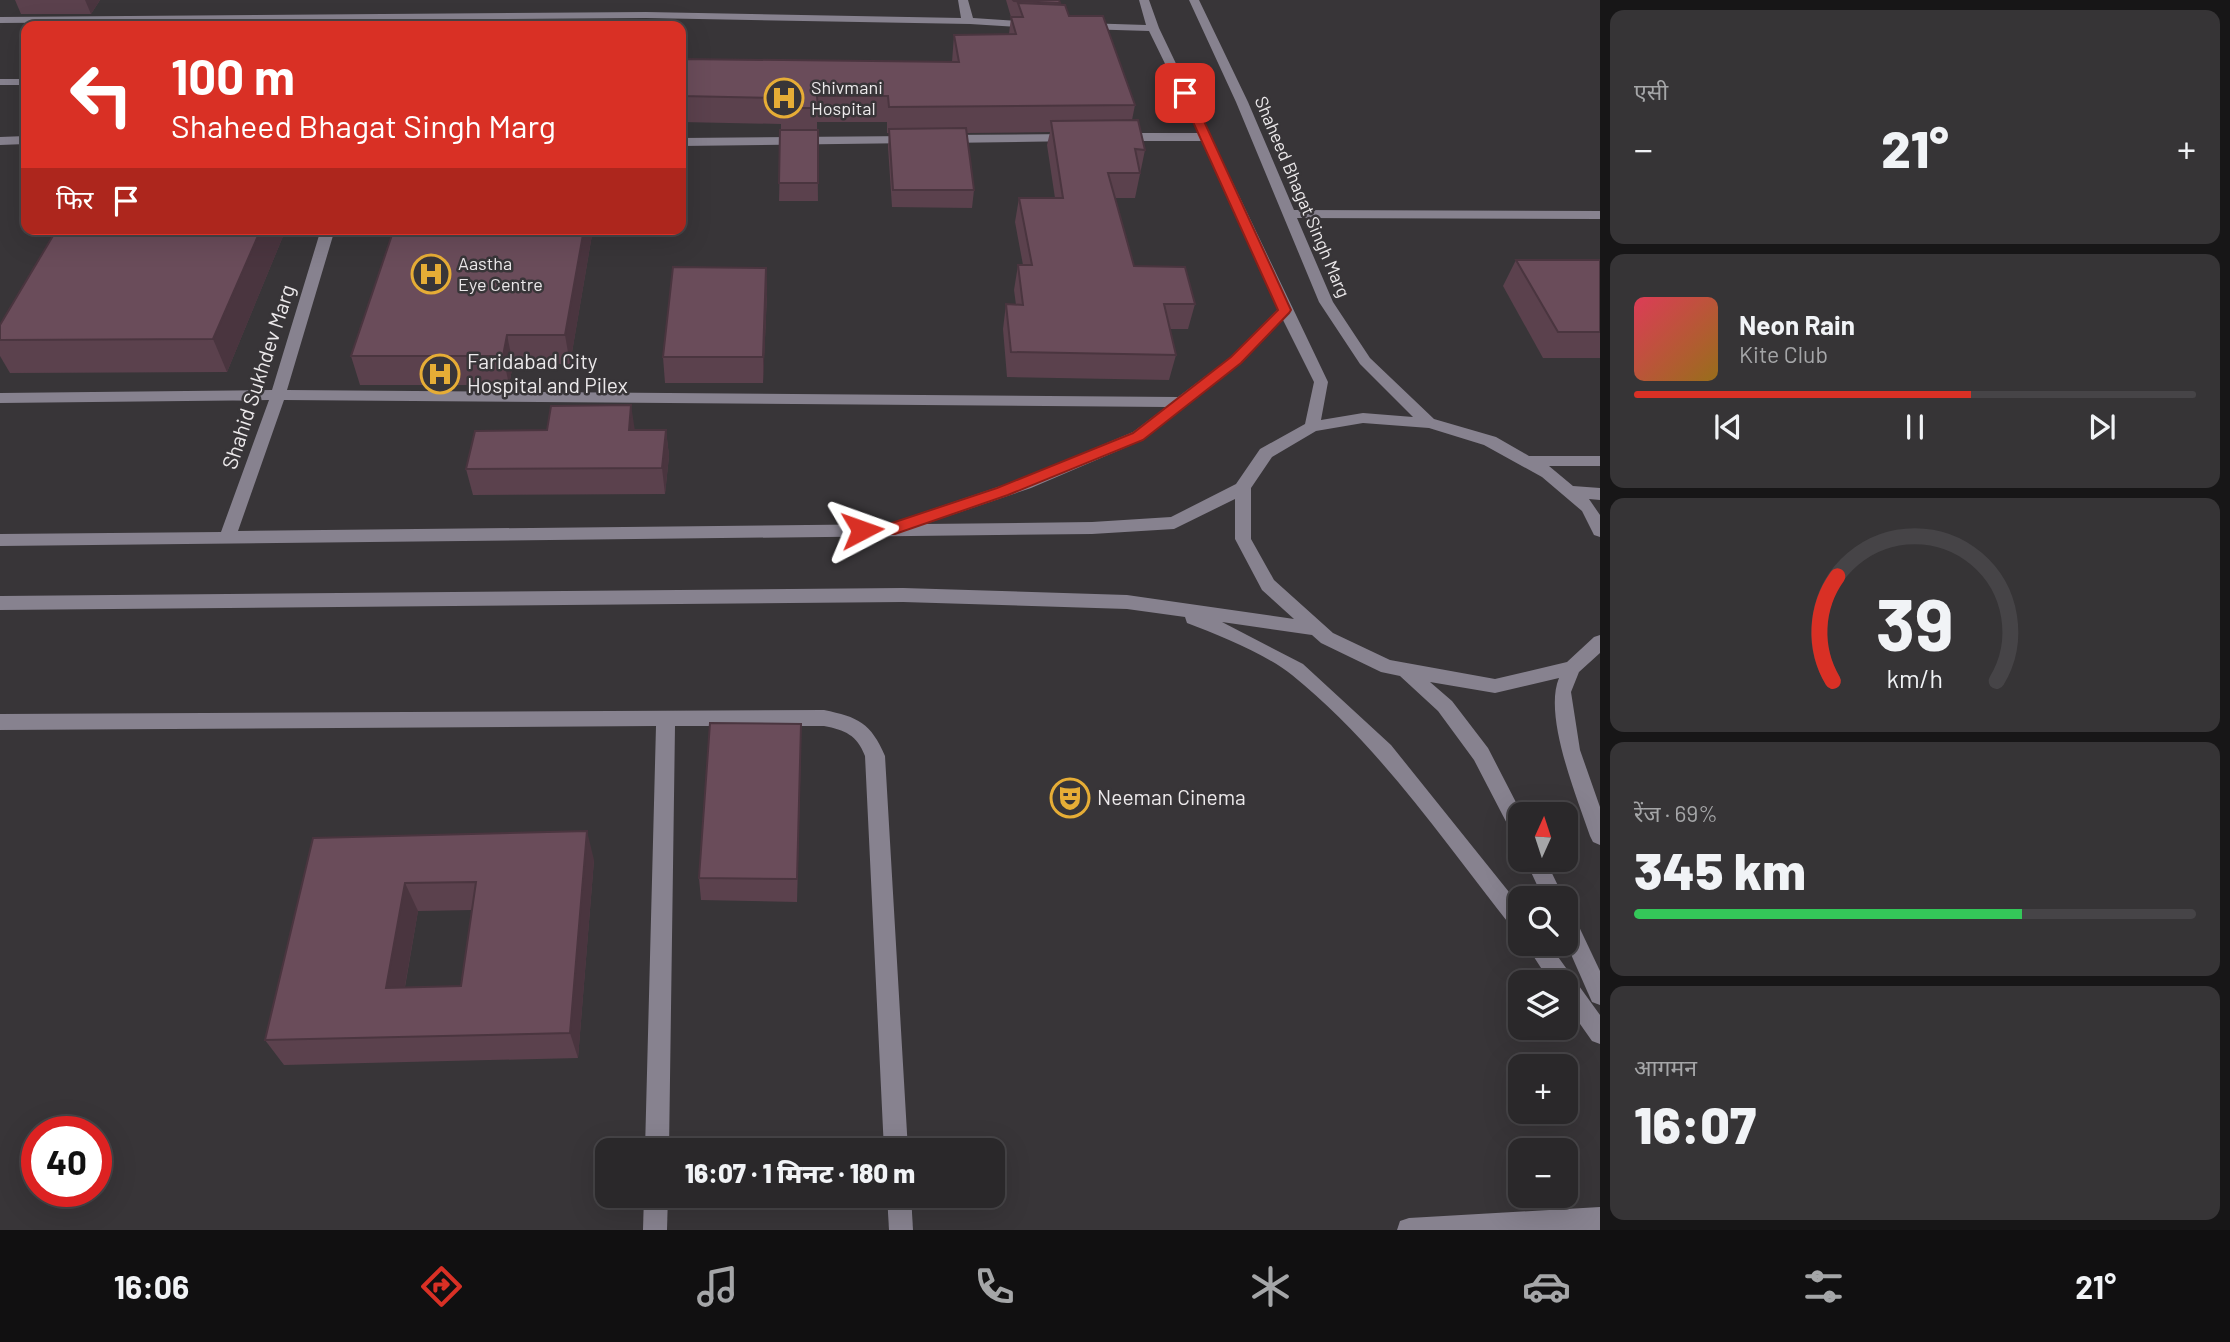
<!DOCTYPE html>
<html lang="hi">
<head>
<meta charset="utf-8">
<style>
	body { margin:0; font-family:Barlow,"Noto Sans Devanagari",sans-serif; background:#363436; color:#f1f3f6; height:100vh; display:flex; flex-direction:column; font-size:26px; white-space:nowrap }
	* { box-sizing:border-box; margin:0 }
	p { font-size:23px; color:#a5a6a8 }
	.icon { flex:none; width:38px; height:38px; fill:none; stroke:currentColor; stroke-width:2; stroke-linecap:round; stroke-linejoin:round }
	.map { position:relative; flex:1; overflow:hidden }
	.details { display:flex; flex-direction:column; gap:10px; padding:10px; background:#171617; width:630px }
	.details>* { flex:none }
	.hud { position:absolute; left:21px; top:21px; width:665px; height:214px; border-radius:14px; box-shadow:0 7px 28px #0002,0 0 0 2px #464447; background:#d93025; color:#fff; overflow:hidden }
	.needle { width:46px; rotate:3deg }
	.tools { position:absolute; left:1508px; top:802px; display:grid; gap:14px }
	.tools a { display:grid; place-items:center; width:70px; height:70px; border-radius:14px; background:#2a282a; box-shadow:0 7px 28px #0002,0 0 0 2px #464447; font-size:35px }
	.speed { position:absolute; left:21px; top:1116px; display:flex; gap:14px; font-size:35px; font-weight:700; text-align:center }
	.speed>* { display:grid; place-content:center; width:91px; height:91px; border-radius:50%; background:#2a282a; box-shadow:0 7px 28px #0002,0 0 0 2px #464447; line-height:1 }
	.speed .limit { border:10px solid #d22; background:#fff; color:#111 }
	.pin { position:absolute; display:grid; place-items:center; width:60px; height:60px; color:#fff; margin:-30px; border-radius:14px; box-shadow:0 4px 10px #0006 }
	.me { position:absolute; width:77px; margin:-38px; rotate:86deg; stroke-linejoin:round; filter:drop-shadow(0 0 5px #0008) }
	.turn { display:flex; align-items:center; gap:24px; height:147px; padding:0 35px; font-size:32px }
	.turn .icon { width:91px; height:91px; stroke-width:2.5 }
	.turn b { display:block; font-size:49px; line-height:60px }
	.then { display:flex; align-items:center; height:66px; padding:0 35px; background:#0003; gap:14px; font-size:26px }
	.big { font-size:52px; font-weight:800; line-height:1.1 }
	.details .widget { flex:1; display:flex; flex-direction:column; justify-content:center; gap:10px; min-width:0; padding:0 24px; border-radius:14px; background:#363436 }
	.details .dial { align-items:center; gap:0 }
	.dial svg { height:182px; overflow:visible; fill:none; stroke:#464447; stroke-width:7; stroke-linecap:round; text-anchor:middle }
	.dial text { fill:#f1f3f6; stroke:none }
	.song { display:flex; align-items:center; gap:21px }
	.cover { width:84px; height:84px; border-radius:10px; background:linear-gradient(135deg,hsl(350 70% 55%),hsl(40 70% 35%)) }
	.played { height:7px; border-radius:4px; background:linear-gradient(90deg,#d93025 60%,#464447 60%) }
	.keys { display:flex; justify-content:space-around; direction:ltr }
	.heat { display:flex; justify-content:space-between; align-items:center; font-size:38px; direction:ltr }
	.charge { height:10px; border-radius:5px; background:linear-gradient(90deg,#34c759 69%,#464447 0) }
	.trip { position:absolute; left:595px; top:1138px; width:410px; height:70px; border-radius:14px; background:#2a282a; box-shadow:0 7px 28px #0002,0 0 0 2px #464447; font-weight:800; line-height:70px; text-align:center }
	.tabs { display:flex; height:112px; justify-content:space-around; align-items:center; background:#111011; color:#a5a6a8 }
	.tabs .icon { width:49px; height:49px }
	.tabs .selected { color:#d93025 }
	.tabs b { font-size:32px; color:#f1f3f6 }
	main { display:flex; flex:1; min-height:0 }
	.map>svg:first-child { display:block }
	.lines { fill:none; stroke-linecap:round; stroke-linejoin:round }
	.minor { fill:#87828f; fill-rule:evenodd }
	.wall { fill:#5b414d; fill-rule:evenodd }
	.shaded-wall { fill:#4a353f }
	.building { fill:#6a4c5a; stroke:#4a353f; stroke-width:2; fill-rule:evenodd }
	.route { fill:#d93025; stroke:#8d1f18; stroke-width:2 }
	.labels { text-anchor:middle; stroke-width:5; stroke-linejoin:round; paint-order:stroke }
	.far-poi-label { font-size:18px; fill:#ece9eb; stroke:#383538; text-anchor:start }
	.far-street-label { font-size:18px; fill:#ece9eb; stroke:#383538 }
	.poi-label { font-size:21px; fill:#ece9eb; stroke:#383538; text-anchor:start }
	.street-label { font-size:21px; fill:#ece9eb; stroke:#383538 }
</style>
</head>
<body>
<main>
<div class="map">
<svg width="1600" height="1230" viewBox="0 0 1600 1230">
	<rect width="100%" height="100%" fill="#383538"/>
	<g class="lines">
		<!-- minor -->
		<g class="minor">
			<polygon points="958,0 968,0 973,18 1034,22 1039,25 1034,28 970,24 646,18 0,23 0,17 646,12 961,18"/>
			<path d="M1139,0H1149L1159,28L1328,382L1321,420L1363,413L1413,417L1360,364L1319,302L1236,102L1189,0H1199L1248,102L1294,210L1600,211V219L1297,218L1333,302L1370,358L1434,419L1496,437L1529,456H1600V466H1549L1573,486L1600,488V500L1589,499L1600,515V537L1594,535L1582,511L1542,477L1484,445L1429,428L1363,423L1316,431L1272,457L1251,488V539L1274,580L1333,633L1390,660L1495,679L1567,662L1594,637L1600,635V653L1579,672L1571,692L1580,750L1600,807V845L1593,842L1590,836C1577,797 1543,716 1559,678L1495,693L1430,682L1452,701L1488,748L1522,814L1521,840L1514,837L1474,760L1438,711L1400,676L1381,672L1321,643L1312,635L1222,622L1303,664L1391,745L1521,907V932L1514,930C1444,842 1380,746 1292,675C1266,654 1219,635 1187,623L1185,617L1127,609L903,602L0,610V596L903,588L1127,595L1294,619L1262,590L1235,539V499L1174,529L1092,534L0,546V534L221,532L269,400L0,403V393L272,390L321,229H335L287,390L1178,397L1231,357L1278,309L1203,141H1118L1112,137L1118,133H1199L1149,31L1083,29L1078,26L1083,23L1146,25ZM1283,320L1314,382L1305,424L1260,449L1236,484L1171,517L1092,522L925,524L1031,488L1143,440L1241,363ZM284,400L1166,407L1133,432L1019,480L900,520L898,524L238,531Z"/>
			<rect x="0" y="79" width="26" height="6"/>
			<polygon points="1073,134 1079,138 1077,141 943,143 937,139 943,135"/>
			<polygon points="26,136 26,144 0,145 0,137"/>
			<polygon points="912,136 916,137 916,143 681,146 681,138"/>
			<path d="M824,710C858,717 871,723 885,756L908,1150H884L865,756C857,735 845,730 824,726H675L669,1150H645L656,726L0,730V714Z"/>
			<polygon points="1525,859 1545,859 1564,898 1543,898"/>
			<polygon points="1566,912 1573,914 1600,971 1600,1005 1592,1002 1566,943"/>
			<polygon points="1525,943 1548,943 1600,1015 1600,1044 1592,1041 1566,1004 1566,982 1550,982"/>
			<polygon points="644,1195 668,1195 667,1230 643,1230"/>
			<polygon points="887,1195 911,1195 913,1230 889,1230"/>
			<polygon points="1600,1207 1600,1230 1397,1230 1400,1221 1409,1218"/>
		</g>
	</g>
	<!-- wall -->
	<g class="wall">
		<polygon points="15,0 100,0 91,14 21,14"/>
		<polygon points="1006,0 1059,0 1060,5 1069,16 1135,105 1132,120 1145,150 1135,198 1115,198 1134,266 1195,304 1188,329 1170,329 1176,355 1169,380 1007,377 1003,329 1006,304 1016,305 1014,290 1018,265 1023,265 1015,222 1019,198 1055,198 1047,145 1050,132 966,133 974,190 972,208 892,207 888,147 889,133 887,133 887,122 817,122 818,201 779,201 781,124 681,122 681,59 952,62 954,35 1009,34 1011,17"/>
		<polygon points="286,229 227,372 10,373 0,356 0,340"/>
		<polygon points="593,229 570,364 513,364 509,385 360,385 351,356"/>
		<polygon points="1516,260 1600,260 1600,358 1543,358 1503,286"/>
		<polygon points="766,268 767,294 763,383 665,383 663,357"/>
		<polygon points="634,430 666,430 669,456 665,494 473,495 466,469"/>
		<polygon points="801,749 797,902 701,900 699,878"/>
		<path d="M313,838L594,860L578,1058L284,1065L265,1040ZM472,910L461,986L405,987L418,911Z"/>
	</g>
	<!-- shaded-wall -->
	<g class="shaded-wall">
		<polygon points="85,0 100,0 91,14"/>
		<polygon points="261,229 286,229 227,372 213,339"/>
		<polygon points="584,229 593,229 570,364 565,335"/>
		<polygon points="766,268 767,294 763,383 763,357"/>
		<polygon points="507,335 513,364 509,385 503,356"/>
		<polygon points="631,405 635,431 629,430"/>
		<polygon points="666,430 669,456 665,494 662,468"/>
		<polygon points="587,831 594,860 578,1058 570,1033"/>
		<polygon points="405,883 418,911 400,1014 386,988"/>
	</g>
	<!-- building -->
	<g class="building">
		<polygon points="1013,0 1059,0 1060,3 1014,1"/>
		<polygon points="1018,3 1065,5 1069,16 1103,16 1135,105 889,107 888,96 817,96 818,108 781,108 781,98 681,96 681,59 959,62 954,35 1016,34 1011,17 1023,17"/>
		<polygon points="57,20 159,20 157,23 203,23 201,26 52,26"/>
		<polygon points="640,23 681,23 680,26 639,26"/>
		<polygon points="1138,120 1145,150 1135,149 1140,173 1108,173 1134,266 1185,267 1195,304 1164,304 1176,355 1011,352 1006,304 1023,305 1018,265 1032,265 1019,198 1063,198 1051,121"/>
		<polygon points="966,128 974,190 893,190 889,129"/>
		<polygon points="780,130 818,130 818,183 779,183"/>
		<polygon points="57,229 261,229 213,339 0,340 0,325"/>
		<polygon points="394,229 584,229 565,335 507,335 503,356 351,356"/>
		<polygon points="1516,260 1600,260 1600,332 1558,332"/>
		<polygon points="673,267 766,268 763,357 663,357"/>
		<polygon points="631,405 629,430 666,430 662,468 466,469 475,431 547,430 551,406"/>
		<polygon points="710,723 801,724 797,879 699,878"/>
		<path d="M587,831L570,1033L265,1040L313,838ZM476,882L461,986L386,988L405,883Z"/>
	</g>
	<!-- route -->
	<polygon class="route" points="1185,90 1191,93 1291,310 1289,313 1241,363 1143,440 1008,495 895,534 856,534 854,530 856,526 889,524 997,488 1133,433 1231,357 1278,310 1180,93"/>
	<!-- icons -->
	<defs>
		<symbol id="hospital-ring" viewBox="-11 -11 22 22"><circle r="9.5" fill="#383538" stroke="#e6ad36" stroke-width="1.5"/><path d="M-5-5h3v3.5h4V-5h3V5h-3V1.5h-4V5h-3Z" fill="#e6ad36"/></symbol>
		<symbol id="theatre-ring" viewBox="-11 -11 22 22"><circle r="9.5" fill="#383538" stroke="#e6ad36" stroke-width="1.5"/><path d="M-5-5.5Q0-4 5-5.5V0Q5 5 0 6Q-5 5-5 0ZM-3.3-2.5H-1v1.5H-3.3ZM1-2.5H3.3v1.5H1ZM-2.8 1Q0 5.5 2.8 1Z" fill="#e6ad36"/></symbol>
	</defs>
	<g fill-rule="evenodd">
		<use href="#hospital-ring" x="762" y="76" width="44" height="44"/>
		<use href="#hospital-ring" x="409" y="252" width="44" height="44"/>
		<use href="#hospital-ring" x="418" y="352" width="44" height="44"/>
		<use href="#theatre-ring" x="1048" y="776" width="44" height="44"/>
	</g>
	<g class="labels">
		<!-- far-poi labels -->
		<g class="far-poi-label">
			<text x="811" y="94">Shivmani<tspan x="811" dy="21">Hospital</tspan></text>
			<text x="458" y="270">Aastha<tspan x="458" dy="21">Eye Centre</tspan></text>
		</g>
		<!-- far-street labels -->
		<g class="far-street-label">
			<text transform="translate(1302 197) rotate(67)" y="6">Shaheed Bhagat Singh Marg</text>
		</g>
		<!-- poi labels -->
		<g class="poi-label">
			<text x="467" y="369">Faridabad City<tspan x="467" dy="24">Hospital and Pilex</tspan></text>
			<text x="1097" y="805">Neeman Cinema</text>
		</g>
		<!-- street labels -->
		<g class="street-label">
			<text transform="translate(259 377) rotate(-72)" y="7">Shahid Sukhdev Marg</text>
		</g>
	</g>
</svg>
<div class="tools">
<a><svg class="needle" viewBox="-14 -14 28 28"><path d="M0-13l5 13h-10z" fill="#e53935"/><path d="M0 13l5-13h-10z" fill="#a5a6a8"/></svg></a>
<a><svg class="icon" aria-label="search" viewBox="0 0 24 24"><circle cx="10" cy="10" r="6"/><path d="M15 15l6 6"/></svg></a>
<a><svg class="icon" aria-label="layers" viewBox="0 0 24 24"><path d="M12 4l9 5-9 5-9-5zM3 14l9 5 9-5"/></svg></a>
<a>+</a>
<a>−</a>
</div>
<div class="speed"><div class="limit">40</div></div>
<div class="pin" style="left:1185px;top:93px;background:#d93025"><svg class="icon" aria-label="arrive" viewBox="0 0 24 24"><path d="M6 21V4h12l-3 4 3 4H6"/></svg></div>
<svg class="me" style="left:862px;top:530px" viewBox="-20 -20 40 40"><path d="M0-17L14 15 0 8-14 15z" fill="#d93025" stroke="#fff" stroke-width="4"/></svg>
<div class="trip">16:07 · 1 मिनट · 180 m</div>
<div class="hud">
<div class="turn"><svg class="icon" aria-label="left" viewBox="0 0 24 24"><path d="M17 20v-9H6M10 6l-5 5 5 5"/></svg><div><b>100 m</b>Shaheed Bhagat Singh Marg</div></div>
<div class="then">फिर<svg class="icon" aria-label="arrive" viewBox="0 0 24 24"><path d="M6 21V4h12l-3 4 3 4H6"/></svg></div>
</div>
</div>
<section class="details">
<div class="widget"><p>एसी</p>
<div class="heat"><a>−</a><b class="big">21°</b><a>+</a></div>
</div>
<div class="widget">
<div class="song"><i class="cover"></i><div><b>Neon Rain</b><p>Kite Club</p></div></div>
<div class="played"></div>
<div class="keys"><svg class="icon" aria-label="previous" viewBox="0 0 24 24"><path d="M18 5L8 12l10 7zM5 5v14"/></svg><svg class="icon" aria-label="pause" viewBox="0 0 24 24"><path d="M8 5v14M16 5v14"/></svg><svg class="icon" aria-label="next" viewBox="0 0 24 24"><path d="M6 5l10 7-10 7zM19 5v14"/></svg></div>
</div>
<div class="widget dial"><svg viewBox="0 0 100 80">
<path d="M14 69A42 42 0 1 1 86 69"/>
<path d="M14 69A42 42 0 0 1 16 23" stroke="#d93025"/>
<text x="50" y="56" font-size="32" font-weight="700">39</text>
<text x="50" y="72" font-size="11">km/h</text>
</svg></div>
<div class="widget"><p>रेंज · 69%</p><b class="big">345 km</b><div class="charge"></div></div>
<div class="widget"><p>आगमन</p><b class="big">16:07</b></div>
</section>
</main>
<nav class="tabs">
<b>16:06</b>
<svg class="icon selected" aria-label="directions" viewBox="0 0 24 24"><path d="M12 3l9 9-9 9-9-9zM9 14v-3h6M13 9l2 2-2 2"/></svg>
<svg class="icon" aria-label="music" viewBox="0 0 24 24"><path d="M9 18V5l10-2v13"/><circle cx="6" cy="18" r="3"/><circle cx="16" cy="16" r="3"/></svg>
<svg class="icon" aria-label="phone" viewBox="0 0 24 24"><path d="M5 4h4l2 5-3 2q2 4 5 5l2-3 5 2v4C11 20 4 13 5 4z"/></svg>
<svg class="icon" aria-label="climate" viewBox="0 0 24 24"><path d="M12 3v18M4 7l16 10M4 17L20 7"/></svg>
<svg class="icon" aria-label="car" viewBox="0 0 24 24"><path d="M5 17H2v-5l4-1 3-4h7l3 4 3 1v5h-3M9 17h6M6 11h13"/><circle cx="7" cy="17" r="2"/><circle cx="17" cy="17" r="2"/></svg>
<svg class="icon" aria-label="filters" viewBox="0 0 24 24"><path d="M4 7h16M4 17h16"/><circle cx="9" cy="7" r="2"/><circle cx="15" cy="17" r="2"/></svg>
<b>21°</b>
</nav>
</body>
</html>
